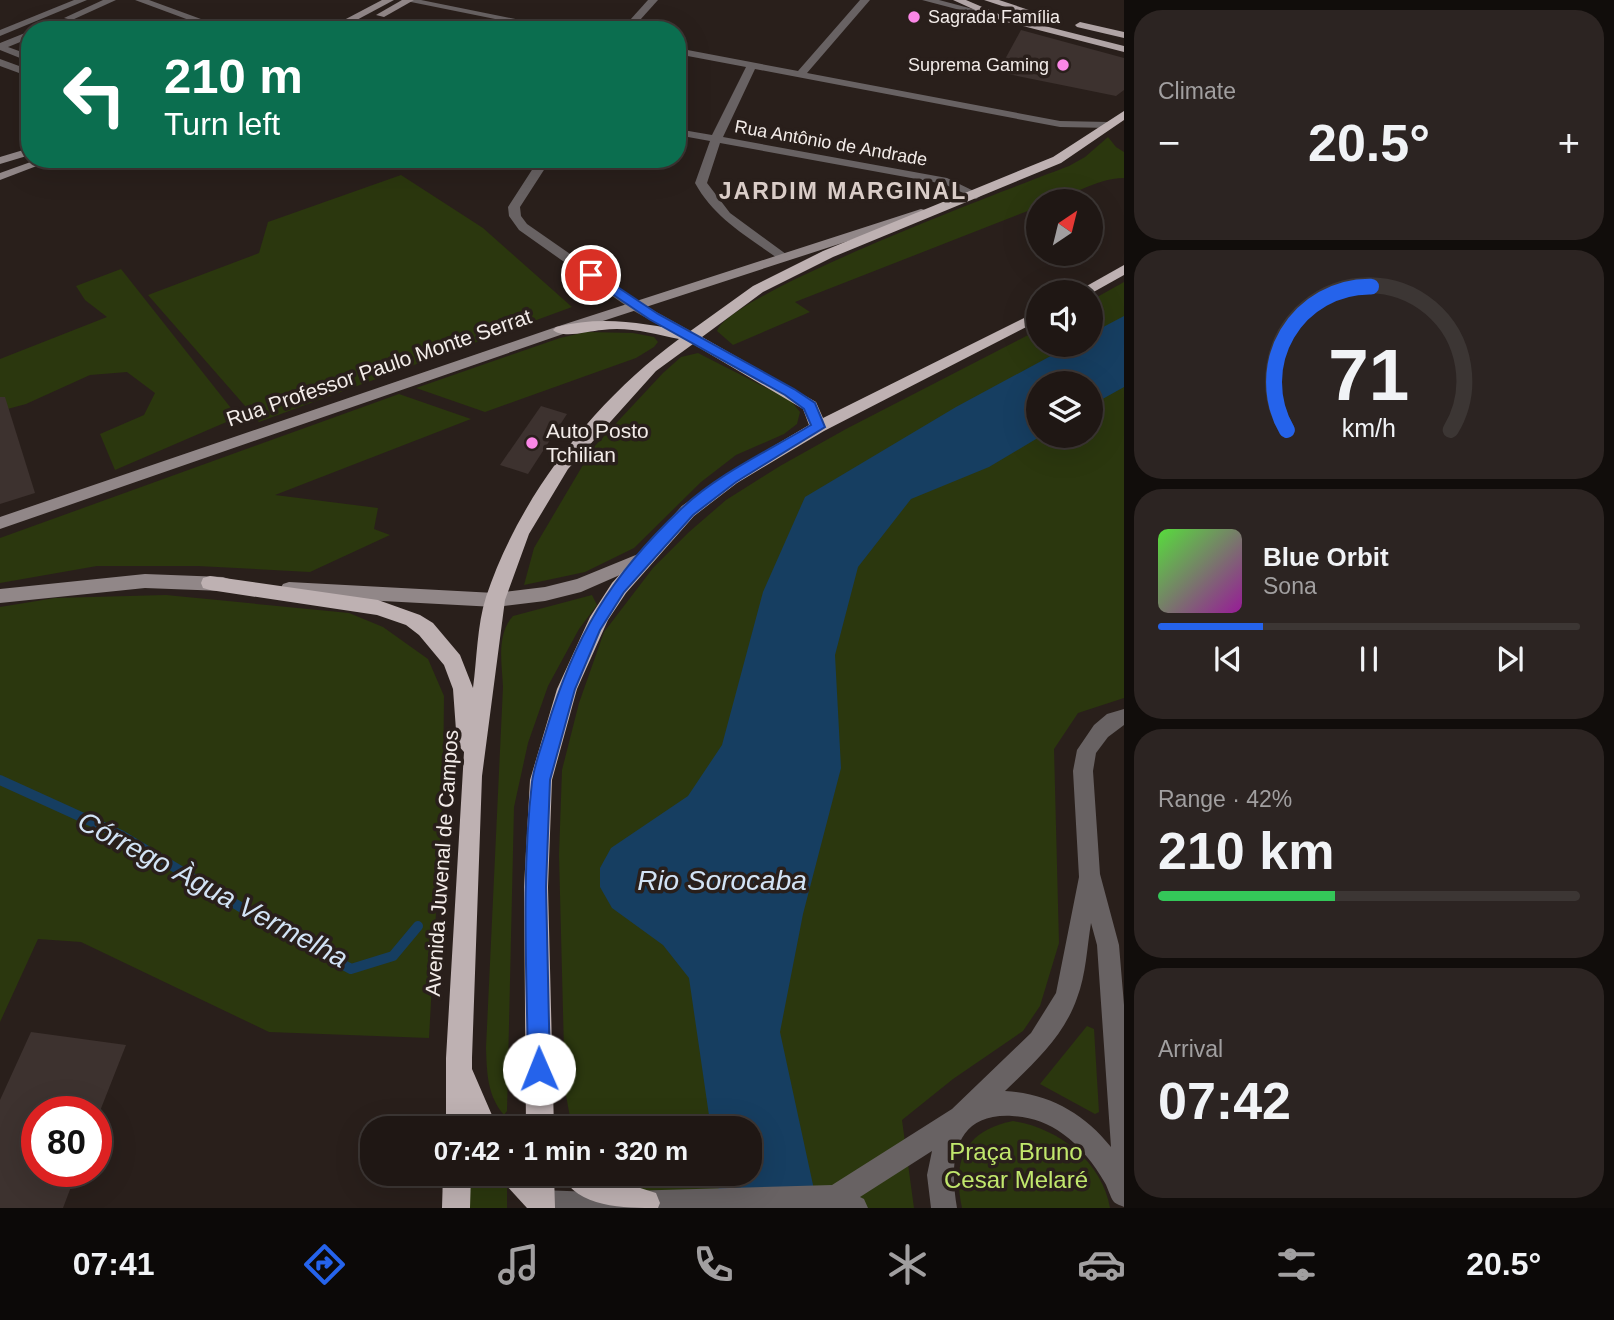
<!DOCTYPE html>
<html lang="en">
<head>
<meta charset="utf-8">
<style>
	body { margin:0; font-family:Arial,sans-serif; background:#2c2422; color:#f1f3f6; height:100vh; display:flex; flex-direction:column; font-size:26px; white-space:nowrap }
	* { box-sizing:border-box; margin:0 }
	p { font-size:23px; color:#a19fa0 }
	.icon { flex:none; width:38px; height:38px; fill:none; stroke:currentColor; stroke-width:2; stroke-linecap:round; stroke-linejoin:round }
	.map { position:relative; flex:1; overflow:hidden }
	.drawer { display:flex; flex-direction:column; gap:10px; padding:10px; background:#110d0b; width:490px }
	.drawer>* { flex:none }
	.top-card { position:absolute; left:21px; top:21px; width:665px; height:147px; border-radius:28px; box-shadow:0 7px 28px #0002,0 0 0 2px #3c3634; background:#0b6e4f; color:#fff; overflow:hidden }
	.needle { width:46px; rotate:35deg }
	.tools { position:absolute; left:1026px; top:189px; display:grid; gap:14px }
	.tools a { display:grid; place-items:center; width:77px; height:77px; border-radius:50%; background:#1f1714; box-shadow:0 7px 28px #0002,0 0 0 2px #3c3634; font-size:35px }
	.speed { position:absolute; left:21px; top:1096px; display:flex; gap:14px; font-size:35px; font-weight:700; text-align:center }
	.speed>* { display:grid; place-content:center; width:91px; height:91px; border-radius:50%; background:#1f1714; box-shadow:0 7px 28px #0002,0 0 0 2px #3c3634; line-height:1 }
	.speed .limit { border:10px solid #d22; background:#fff; color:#111 }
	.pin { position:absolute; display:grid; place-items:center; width:60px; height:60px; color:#fff; margin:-30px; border:4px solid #fff; border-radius:50%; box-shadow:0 2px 7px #0007 }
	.me { position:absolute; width:77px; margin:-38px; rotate:359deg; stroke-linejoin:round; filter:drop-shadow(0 0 5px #0008) }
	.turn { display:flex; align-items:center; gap:24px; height:147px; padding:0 28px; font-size:32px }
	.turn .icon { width:91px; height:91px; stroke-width:2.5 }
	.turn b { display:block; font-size:49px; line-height:60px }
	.big { font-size:52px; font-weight:700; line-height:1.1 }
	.drawer .card { flex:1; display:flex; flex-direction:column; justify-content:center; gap:10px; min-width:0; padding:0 24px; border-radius:28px; background:#2c2422 }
	.drawer .dial { align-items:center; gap:0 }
	.dial svg { height:182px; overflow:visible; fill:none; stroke:#3c3634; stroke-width:7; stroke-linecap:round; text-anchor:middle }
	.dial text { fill:#f1f3f6; stroke:none }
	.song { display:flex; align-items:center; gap:21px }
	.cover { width:84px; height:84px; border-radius:10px; background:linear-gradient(135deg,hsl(110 70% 55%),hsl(300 70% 35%)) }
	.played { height:7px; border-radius:4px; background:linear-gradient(90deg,#2563eb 25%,#3c3634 25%) }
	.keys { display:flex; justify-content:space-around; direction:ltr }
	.heat { display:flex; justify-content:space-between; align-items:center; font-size:38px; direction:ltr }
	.charge { height:10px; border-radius:5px; background:linear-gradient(90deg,#34c759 42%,#3c3634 0) }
	.trip { position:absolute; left:360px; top:1116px; width:402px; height:70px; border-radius:28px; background:#1f1714; box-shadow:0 7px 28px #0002,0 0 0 2px #3c3634; font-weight:700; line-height:70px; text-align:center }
	.tab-bar { display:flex; height:112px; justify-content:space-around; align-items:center; background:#0c0908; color:#a19fa0 }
	.tab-bar .icon { width:49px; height:49px }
	.tab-bar .on { color:#2563eb }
	.tab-bar b { font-size:32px; color:#f1f3f6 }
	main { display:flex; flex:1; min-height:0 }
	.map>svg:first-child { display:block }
	.green { fill:#2b370e; fill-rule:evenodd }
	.water { fill:#163e61 }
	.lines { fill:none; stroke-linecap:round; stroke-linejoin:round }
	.stream-far1 { stroke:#163e61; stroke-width:8 }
	.stream { stroke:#163e61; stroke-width:10 }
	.building { fill:#3d322f }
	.minor { fill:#686263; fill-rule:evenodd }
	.secondary { fill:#918788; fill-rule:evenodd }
	.primary { fill:#b0a4a5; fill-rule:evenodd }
	.trunk { fill:#beb1b2; fill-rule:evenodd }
	.route { fill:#2563eb; stroke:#184099; stroke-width:2 }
	.poi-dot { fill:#fb87e6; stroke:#291f1b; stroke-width:2.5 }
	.labels { text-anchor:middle; stroke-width:7; stroke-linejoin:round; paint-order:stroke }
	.far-poi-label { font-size:18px; fill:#f3ece9; stroke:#291f1b; text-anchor:start }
	.far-street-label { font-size:18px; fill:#f3ece9; stroke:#291f1b }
	.street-label { font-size:21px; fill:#f3ece9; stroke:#291f1b }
	.poi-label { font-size:21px; fill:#f3ece9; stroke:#291f1b; text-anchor:start }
	.far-district-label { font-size:23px; font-weight:bold; letter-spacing:2px; fill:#dacdc8; stroke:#291f1b }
	.near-park-label { font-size:24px; fill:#c1e76c; stroke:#291f1b }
	.near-water-label { font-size:28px; font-style:italic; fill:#d2e3f5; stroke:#291f1b }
</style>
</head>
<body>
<main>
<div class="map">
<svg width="1124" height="1208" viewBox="0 0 1124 1208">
	<rect width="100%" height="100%" fill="#291f1b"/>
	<!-- green -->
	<g class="green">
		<path d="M1108,137L1116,147L1124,152V178C1094,178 1068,201 1038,201V207L795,302L810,312L733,345L717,331C732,292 1017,186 1069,166L1085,157Z"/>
		<polygon points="401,175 483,228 572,307 259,422 148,295 259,253 268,222"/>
		<polygon points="121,269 238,417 115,470 100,434 144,415 155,393 127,372 90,375 26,404 0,411 0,359 107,317 85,300 76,286"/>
		<path d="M1124,282V698L1078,713L1054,749L1059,943L1040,1006L1023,1031L953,1079L902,1120L914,1208H641V1174H751V1129H578L570,1117L565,1090L559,855L562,770L579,703L604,632L653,568L689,532L726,500L780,466L846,429L1038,330V345H1090V301ZM1038,383H1090V436H1038Z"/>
		<polygon points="586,332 633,333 654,337 658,342 654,347 636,358 485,412 416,388 560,338"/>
		<polygon points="698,353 790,400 800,412 797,424 784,434 736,455 701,482 634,548 585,572 524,585 534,548 593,448 663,373 681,357"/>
		<polygon points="399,394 471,419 275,495 378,508 374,529 390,535 310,572 198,566 97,566 0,583 0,538"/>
		<polygon points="166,595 349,613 383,627 428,659 444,696 443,786 429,1038 269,1032 81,942 38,939 0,1022 0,607 55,598"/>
		<path d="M592,595L597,605L579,629L548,686L528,743L514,807L507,1111L504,1115C487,1095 487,1073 486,1048L503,687C502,663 496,635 513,616Z"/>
		<polygon points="1087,1026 1094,1029 1099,1112 1095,1114 1040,1084"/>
		<path d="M1013,1121C1058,1128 1102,1161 1110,1208H962C952,1161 964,1131 1013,1121Z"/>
		<polygon points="468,1174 502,1174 507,1179 507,1208 466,1208"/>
	</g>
	<!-- water -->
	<polygon class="water" points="1124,316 1124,387 1090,406 1090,383 1038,383 1038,436 1041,436 989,467 911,499 858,567 835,655 841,768 803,914 780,1032 818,1208 721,1208 717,1174 751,1174 751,1129 711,1129 689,978 663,945 612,908 600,887 600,868 611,848 688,796 722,745 763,592 805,497 956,407 1071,345 1090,345 1090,334"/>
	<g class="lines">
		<!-- stream-far1 -->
		<polyline class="stream-far1" points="0,780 3,781"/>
		<!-- stream -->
		<polyline class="stream" points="0,780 121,835 272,926 351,969 393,956 418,926"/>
	</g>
	<!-- building -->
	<g class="building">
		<polygon points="1021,30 1124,58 1124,90 1116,96 998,72"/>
		<polygon points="0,397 5,397 35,493 0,504"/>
		<polygon points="541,406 567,414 528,474 500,465"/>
		<polygon points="31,1032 126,1045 100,1111 37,1111 37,1171 77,1171 63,1208 0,1208 0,1100"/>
	</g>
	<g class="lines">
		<!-- minor -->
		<g class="minor">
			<polygon points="74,0 87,0 0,36 0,30"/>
			<polygon points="103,0 116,0 72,20 64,18"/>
			<polygon points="135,0 149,0 231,30 216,30"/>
			<polygon points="401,0 421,0 570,30 549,30"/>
			<polygon points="648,0 658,0 631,30 621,30"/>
			<path d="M860,0H870L807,73L1060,121L1109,122L1114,125L1109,128L1060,127L755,69L723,137L947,178L982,195L976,199L944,184L720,143L707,183L730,213L790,257L784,261L780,260C748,237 714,218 695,183L710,141L677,135V129L712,135L746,67L677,54V48L798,71Z"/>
			<polygon points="922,0 939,0 1003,17 998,20"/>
			<polygon points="30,31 30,38 8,47 30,55 30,62 0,50 0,43"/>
			<polygon points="0,59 30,70 30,77 0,66"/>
			<polygon points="539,159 551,159 520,207 521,216 527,224 642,304 696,334 696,340 686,340 632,310 519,230 509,216 508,207"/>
			<path d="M1124,709V725L1108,737L1096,753L1093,771L1100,874L1119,945L1124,1005V1207C1122,1206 1116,1204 1114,1202C1110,1197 1108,1188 1105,1183C1094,1164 1080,1146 1063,1134C1048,1123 1031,1117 1012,1116C953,1113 949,1162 957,1208H931L927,1175L932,1151L860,1197L864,1199L868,1208H530L528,1203L532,1194L541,1190L593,1192L832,1185L952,1109L1031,1033L1056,993L1079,877L1073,771L1077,750L1094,725L1107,714ZM1091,923L1097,945L1111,1147C1084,1113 1048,1093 1005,1091C1034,1063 1064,1036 1077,998C1086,975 1087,947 1091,923Z"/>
		</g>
		<!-- secondary -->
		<g class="secondary">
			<polygon points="382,0 394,0 338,30 325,30"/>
			<polygon points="402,0 414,0 384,17 376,15"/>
			<polygon points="30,148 30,155 0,164 0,157"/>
			<polygon points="39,159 55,159 0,180 0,173"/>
			<polygon points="921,209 925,210 925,216 566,333 0,529 0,517 556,327"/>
			<polygon points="648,550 656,556 654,560 581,592 545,601 495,607 289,596 283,594 280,589 283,584 289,582 495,593 545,587 577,579"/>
			<polygon points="145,574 223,577 229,579 232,584 229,589 223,591 145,588 0,603 0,589"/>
		</g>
		<!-- primary -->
		<g class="primary">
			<polygon points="953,0 966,0 1001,15 1124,46 1124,52 995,19"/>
			<polygon points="984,0 999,0 1047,16 1039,18"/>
			<polygon points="1080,22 1124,32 1124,38 1077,27 1075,25"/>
		</g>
		<!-- trunk -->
		<g class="trunk">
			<path d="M1124,111V120L1061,163L833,257L763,292L702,337L816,402L823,418L1038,311V321L824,431L737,483L694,516L626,593L608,620L577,689L552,780L548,887L554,1129H526L524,887L530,780L557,689L590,617L612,583L682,506L725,475L809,425L803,409L693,344L656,371L568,469L529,534L505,600L482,776L472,1058V1069L498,1129H446V1058L464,752L457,744L453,689L444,665L419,635L406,625L377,615L210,590L203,588L201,583L203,578L210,576L378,600L420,615L433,623L460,655L473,688C477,659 477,625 486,597C519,497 594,401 679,339C654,334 628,326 602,330C589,331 563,339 553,330L556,327C602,315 644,323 689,332L753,286L823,251L1053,157Z"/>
			<polygon points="1124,265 1124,275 1090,294 1076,292"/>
			<polygon points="443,1174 471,1174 470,1208 442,1208"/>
			<polygon points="501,1174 554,1174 555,1208 527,1208 505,1184"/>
			<path d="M561,1174H596L656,1193L660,1203L658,1208C624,1208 577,1208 561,1174Z"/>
		</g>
	</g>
	<!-- route -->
	<path class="route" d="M587,272H595L658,314L794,389L815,403L825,427L736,482L693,515L624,592L600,630L575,689L550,780L546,887L550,1069L547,1076L539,1080L531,1076L528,1069C527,974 521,877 532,782C534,766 541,748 546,731C574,637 610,576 682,508C718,474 768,451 811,425L804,409L785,395L649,319L587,277Z"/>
	<!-- markers -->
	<g class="poi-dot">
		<circle cx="914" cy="17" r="7"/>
		<circle cx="1063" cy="65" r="7"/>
		<circle cx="532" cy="443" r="7"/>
	</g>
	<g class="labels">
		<!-- far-poi labels -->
		<g class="far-poi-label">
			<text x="928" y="23">Sagrada Família</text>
			<text x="1049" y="71" text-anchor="end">Suprema Gaming</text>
		</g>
		<!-- far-street labels -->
		<g class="far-street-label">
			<text transform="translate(831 143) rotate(10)" y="6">Rua Antônio de Andrade</text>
		</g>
		<!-- street labels -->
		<g class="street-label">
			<text transform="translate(379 368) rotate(-19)" y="7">Rua Professor Paulo Monte Serrat</text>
			<text transform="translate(442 863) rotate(-86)" y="7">Avenida Juvenal de Campos</text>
		</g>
		<!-- poi labels -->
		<g class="poi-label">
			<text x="546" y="438">Auto Posto<tspan x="546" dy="24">Tchilian</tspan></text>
		</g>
		<!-- far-district labels -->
		<g class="far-district-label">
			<text x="843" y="199">JARDIM MARGINAL</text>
		</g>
		<!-- near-park labels -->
		<g class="near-park-label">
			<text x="1016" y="1160">Praça Bruno<tspan x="1016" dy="28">Cesar Melaré</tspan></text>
		</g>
		<!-- near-water labels -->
		<g class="near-water-label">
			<text x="722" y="890">Rio Sorocaba</text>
			<text transform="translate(213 889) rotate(28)" y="10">Córrego Àgua Vermelha</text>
		</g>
	</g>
</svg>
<div class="tools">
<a><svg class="needle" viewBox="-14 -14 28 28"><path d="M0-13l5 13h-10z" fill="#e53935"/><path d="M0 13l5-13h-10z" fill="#a19fa0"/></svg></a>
<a><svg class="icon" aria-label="sound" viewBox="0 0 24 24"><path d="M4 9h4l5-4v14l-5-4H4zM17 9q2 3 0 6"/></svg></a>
<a><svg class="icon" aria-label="layers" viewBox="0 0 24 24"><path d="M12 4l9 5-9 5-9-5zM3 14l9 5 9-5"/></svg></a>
</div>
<div class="speed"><div class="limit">80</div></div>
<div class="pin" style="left:591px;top:275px;background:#d93025"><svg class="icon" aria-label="arrive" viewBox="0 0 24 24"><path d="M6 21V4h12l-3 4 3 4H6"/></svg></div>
<svg class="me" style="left:539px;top:1069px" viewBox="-20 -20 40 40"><circle r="19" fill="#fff"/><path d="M0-13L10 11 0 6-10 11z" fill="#2563eb"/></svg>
<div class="trip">07:42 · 1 min · 320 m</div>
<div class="top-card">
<div class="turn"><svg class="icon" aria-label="left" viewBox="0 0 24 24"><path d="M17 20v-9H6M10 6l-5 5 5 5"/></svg><div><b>210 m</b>Turn left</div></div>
</div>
</div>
<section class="drawer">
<div class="card"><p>Climate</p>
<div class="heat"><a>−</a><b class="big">20.5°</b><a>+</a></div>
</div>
<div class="card dial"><svg viewBox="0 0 100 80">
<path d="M14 69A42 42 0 1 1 86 69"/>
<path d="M14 69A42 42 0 0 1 51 6" stroke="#2563eb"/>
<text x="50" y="56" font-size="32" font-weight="700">71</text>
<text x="50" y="72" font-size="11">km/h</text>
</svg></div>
<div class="card">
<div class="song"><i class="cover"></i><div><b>Blue Orbit</b><p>Sona</p></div></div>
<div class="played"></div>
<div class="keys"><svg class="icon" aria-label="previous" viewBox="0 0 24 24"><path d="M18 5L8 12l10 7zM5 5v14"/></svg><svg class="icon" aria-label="pause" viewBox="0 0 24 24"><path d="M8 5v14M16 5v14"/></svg><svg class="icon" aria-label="next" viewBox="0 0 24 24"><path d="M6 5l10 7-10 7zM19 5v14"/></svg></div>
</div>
<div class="card"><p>Range · 42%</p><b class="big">210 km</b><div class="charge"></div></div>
<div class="card"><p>Arrival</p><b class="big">07:42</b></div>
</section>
</main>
<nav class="tab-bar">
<b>07:41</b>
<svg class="icon on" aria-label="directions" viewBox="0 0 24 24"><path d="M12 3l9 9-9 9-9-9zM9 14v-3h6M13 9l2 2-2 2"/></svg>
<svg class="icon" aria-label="music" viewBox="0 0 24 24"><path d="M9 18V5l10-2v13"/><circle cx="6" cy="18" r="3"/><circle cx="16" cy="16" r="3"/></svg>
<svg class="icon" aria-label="phone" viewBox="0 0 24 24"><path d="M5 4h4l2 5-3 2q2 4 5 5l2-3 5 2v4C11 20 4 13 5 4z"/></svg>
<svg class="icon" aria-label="climate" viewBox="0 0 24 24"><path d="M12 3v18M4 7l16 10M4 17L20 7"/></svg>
<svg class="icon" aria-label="car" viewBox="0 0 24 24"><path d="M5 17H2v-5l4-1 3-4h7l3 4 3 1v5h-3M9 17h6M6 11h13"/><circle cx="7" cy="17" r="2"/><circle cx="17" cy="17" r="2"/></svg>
<svg class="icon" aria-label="filters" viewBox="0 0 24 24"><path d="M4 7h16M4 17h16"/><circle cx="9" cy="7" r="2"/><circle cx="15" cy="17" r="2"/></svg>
<b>20.5°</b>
</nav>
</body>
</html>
